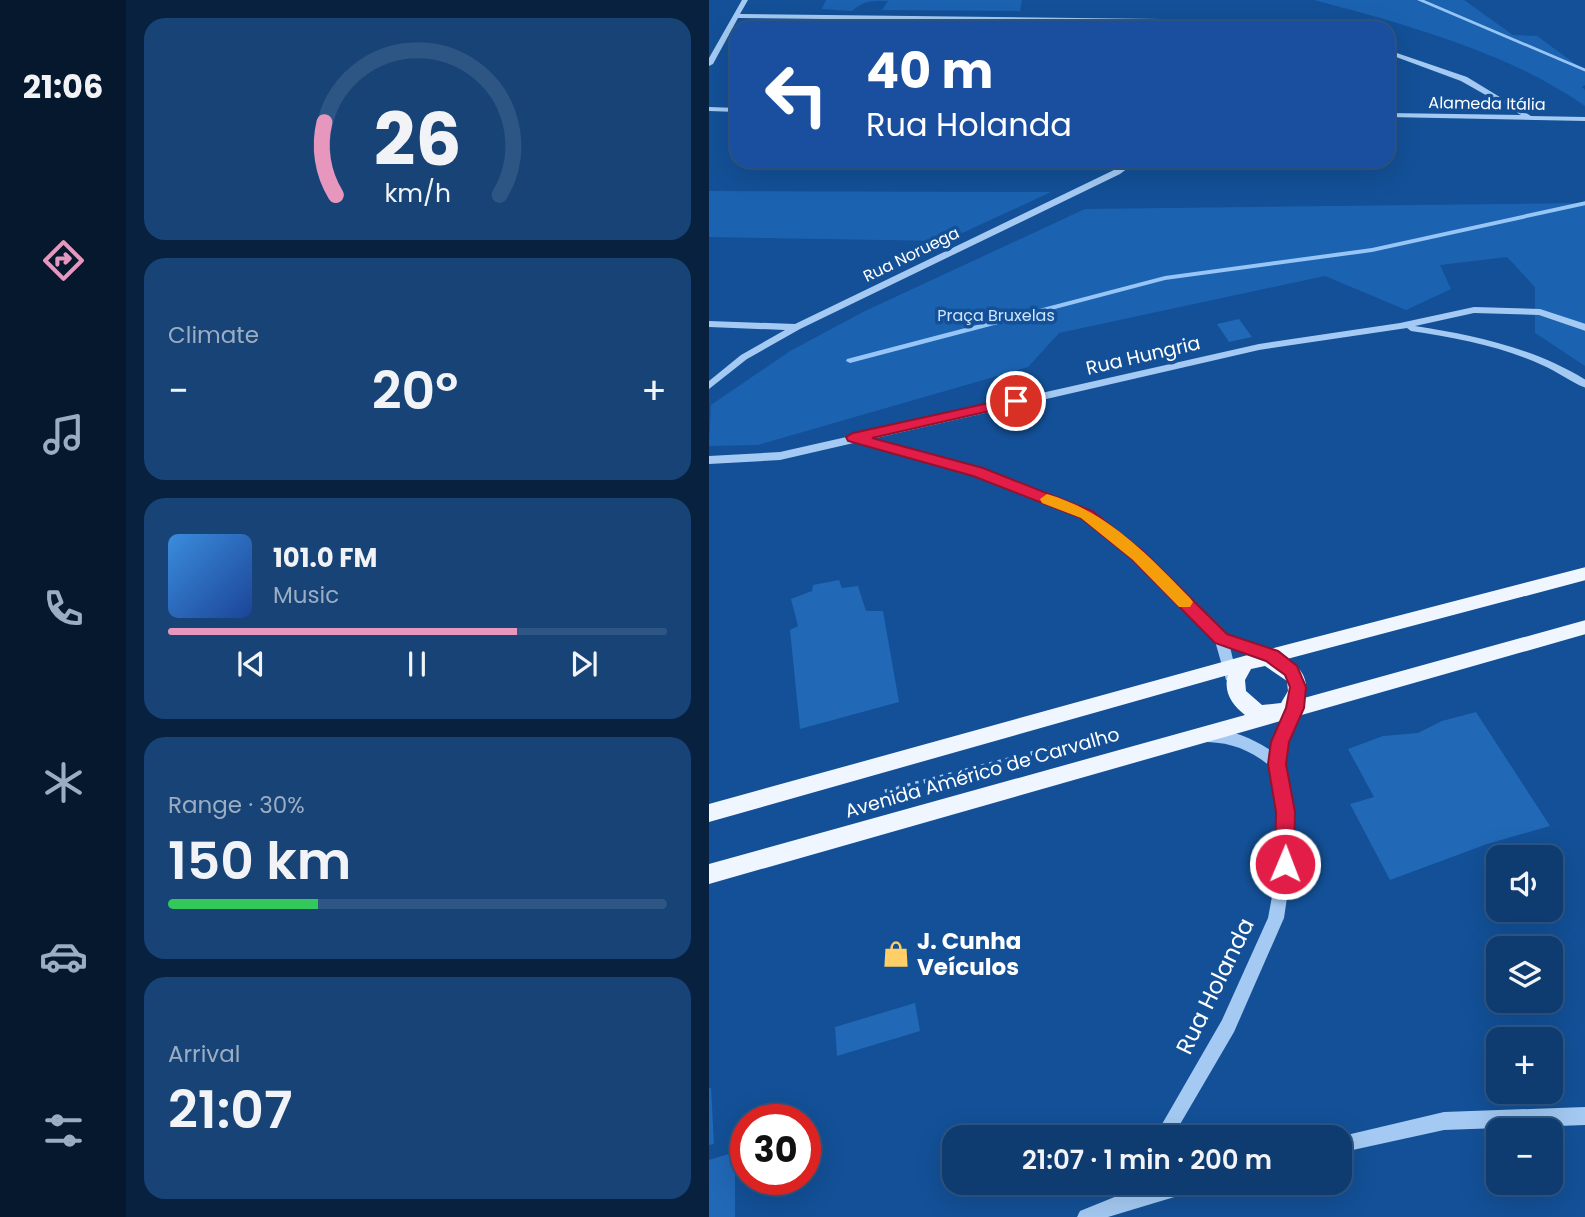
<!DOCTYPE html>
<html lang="en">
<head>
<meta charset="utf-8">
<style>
	body { margin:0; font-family:Poppins,sans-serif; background:#174376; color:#f1f3f6; height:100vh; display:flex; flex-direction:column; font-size:26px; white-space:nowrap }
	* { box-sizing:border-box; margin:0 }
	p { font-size:23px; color:#9badc3 }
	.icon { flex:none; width:38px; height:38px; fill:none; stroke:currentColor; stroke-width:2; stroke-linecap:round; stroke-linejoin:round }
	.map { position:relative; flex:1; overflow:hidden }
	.drawer { display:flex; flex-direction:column; gap:18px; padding:18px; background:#08213e; width:583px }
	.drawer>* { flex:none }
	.guide { position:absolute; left:21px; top:21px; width:665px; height:147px; border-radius:21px; box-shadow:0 7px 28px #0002,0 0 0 2px #2e5684; background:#1a4fa0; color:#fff; overflow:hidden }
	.buttons { position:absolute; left:777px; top:845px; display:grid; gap:14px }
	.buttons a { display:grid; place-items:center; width:77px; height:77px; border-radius:14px; background:#0e3c71; box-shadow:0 7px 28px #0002,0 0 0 2px #2e5684; font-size:35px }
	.speed { position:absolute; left:21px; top:1104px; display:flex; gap:14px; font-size:35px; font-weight:700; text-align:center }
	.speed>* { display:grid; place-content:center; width:91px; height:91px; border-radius:50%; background:#0e3c71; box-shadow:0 7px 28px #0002,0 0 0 2px #2e5684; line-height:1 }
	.speed .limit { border:10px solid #d22; background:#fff; color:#111 }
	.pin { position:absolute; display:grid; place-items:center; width:60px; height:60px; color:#fff; margin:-30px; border:4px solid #fff; border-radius:50%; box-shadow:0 2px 7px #0007 }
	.me { position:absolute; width:77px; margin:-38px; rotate:1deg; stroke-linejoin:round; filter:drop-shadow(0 0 5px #0008) }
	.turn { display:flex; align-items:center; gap:24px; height:147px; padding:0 21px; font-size:32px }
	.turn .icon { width:91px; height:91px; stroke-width:2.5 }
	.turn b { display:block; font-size:49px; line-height:60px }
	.big { font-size:52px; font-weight:600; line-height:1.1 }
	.drawer .card { flex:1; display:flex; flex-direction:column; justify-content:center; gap:10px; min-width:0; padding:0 24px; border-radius:21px; background:#174376 }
	.drawer .dial { align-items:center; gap:0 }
	.dial svg { height:182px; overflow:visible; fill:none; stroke:#2e5684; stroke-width:7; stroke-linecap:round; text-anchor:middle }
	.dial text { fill:#f1f3f6; stroke:none }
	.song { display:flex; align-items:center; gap:21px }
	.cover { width:84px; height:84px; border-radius:10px; background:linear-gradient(135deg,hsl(210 70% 55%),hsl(220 70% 35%)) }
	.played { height:7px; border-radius:4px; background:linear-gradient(90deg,#e797bd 70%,#2e5684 70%) }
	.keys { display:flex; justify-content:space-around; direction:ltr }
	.heat { display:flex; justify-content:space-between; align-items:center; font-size:38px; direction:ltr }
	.charge { height:10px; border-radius:5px; background:linear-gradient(90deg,#34c759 30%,#2e5684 0) }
	.trip { position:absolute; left:233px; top:1125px; width:410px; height:70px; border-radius:21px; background:#0e3c71; box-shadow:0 7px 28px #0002,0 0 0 2px #2e5684; font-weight:600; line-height:70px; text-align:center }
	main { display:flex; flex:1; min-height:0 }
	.tabs { display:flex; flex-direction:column; width:126px; justify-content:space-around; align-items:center; background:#06182d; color:#9badc3 }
	.tabs .icon { width:49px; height:49px }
	.tabs .current { color:#e797bd }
	.tabs b { font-size:32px; color:#f1f3f6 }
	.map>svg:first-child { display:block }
	.green { fill:#1b63b1 }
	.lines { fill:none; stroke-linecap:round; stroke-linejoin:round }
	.stream { fill:#96c5f6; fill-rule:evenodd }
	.building { fill:#2168b6 }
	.path-far1 { stroke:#a4caf3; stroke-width:4.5; stroke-dasharray:3.5 5; stroke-linecap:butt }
	.path { stroke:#a4caf3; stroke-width:5; stroke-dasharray:4.5 7; stroke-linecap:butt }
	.minor { fill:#a4caf3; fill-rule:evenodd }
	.major { fill:#f0f6ff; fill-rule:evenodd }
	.route { fill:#e11d48; stroke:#92132f; stroke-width:2 }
	.slow { fill:#f59e0b }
	.labels { text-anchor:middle; stroke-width:7; stroke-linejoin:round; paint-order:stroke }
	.far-street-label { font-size:16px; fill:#fff; stroke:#135097 }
	.far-park-label { font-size:16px; fill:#cce4fd; stroke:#135097 }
	.street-label { font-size:19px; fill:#fff; stroke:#135097 }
	.near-poi-label { font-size:23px; font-weight:bold; fill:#fff; stroke:#135097; text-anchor:start }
	.near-street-label { font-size:23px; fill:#fff; stroke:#135097 }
</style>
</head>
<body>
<main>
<nav class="tabs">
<b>21:06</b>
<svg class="icon current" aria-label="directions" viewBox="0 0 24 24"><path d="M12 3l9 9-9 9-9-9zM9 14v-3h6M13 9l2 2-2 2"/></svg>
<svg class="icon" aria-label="music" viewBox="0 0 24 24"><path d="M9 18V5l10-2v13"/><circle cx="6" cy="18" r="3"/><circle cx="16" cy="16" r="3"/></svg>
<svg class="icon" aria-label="phone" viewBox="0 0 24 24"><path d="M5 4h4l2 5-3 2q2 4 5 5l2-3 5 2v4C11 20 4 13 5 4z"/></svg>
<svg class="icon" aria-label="climate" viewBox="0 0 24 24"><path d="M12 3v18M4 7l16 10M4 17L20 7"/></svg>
<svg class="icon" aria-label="car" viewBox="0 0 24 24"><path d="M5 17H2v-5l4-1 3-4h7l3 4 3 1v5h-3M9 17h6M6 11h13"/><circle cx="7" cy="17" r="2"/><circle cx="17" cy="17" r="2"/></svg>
<svg class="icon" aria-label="filters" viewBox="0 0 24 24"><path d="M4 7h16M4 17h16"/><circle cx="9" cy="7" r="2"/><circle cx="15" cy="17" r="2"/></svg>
</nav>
<section class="drawer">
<div class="card dial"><svg viewBox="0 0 100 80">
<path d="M14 69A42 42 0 1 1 86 69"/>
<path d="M14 69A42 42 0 0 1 9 37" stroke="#e797bd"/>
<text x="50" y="56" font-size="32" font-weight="700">26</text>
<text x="50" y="72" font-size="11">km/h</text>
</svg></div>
<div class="card"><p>Climate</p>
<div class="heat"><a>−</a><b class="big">20°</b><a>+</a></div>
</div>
<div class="card">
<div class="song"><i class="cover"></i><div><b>101.0 FM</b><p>Music</p></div></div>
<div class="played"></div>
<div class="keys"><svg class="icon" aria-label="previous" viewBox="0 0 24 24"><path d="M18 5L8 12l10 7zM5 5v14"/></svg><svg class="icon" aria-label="pause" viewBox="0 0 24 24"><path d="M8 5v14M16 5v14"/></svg><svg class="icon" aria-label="next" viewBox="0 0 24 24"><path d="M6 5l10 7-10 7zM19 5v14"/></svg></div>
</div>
<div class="card"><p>Range · 30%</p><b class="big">150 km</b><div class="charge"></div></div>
<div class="card"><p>Arrival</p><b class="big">21:07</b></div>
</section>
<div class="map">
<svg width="877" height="1217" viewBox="0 0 877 1217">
	<rect width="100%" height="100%" fill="#135097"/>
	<!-- green -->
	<g class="green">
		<path d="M117,0H313L311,11L173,10L179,1C164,0 154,1 143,11L113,9Z"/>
		<path d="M605,0H755L804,35L828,36L876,71V85L873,87L876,90V106C799,52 695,24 605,0Z"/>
		<polygon points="0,191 342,192 236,241 0,237"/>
		<polygon points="876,203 876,366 826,333 826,287 798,257 731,265 742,289 697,310 616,276 350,333 319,367 49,445 1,446 0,444 2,405 81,351 156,311 376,209"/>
	</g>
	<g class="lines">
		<!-- stream -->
		<g class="stream">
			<polygon points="708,0 715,0 877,69 877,72"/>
			<polygon points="877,201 877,205 663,252 456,280 141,363 137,361 138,359 456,276 663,248"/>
		</g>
	</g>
	<!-- building -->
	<g class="building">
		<polygon points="530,319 543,337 520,342 508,324"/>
		<polygon points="130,580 133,588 149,586 157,611 174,611 190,702 91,729 81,630 89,626 82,599 103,591 104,585"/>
		<polygon points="767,712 841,826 778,844 681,880 641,804 665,797 639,749 674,736 709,733 733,721"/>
		<polygon points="206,1003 211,1031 128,1056 126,1027"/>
		<polygon points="0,1088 2,1088 5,1144 0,1145"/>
		<polygon points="26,1152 26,1217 0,1217 0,1160"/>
	</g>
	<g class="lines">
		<!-- path-far1 -->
		<polyline class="path-far1" points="190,788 367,742"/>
		<!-- path -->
		<polyline class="path" points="176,792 197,787"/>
		<!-- minor -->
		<g class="minor">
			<polygon points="33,0 39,0 31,14 452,19 548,26 551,28 520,28 452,23 29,18 4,64 0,66 0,58"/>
			<polygon points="679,50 758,77 822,116 877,117 877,121 679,117 679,113 812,115 752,81 679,54"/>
			<polygon points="0,107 28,108 28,112 0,111"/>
			<polygon points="419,161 428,161 411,174 91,329 38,359 0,389 0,381 32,355 76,330 0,327 0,321 86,324 405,170"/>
			<path d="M765,307L831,309L877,324V331L830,315L765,313L706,326C765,335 825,348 877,380V388C861,382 848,371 833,365C792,346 747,338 702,331L698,328L550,350L163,439L273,469L382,512L434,553L516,635L569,654L571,658L569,662L565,663L521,647L528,676L527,680L522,681L517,680L516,676L506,641L426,559L374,518L265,475L149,442L71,460L0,464V456L71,452L550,344L691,323Z"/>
			<path d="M586,700L591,702L593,706L578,742L575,764L584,812L583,864L575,918L525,1032L463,1138H445L513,1020L559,918L569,864L570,812L562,767C543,751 524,743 499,742L494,740L492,736L494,732C516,725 545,739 563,751L564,742L579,706L581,702Z"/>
			<polygon points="877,1107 877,1125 735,1130 630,1153 630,1138 625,1138 735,1112"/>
			<polygon points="416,1183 435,1183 433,1188 450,1183 491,1183 488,1189 482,1192 399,1217 368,1217 371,1211 408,1196"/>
		</g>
		<!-- major -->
		<path class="major" d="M877,567V580L578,659C593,668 601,681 595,698L877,620V634L0,884V864L536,715C523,705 514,692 519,675L0,822V804L546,653ZM556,666L578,681L579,691L572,703L553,705L537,691L536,680L542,669Z"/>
	</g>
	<!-- route -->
	<polygon class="route" points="307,397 311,398 311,404 163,438 274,468 383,511 435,552 518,634 569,651 588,666 597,687 595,708 580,742 577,764 586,812 585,864 582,871 576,873 569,871 566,864 567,812 559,764 562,742 577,708 581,687 576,675 557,661 506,643 424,560 372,518 264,476 139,441 137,437 144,433"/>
	<!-- slow -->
	<path class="slow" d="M338,494C399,512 438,554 481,598L484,602L481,607H470L424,560L372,518L333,503L331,499Z"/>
	<!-- icons -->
	<defs>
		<symbol id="shop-bare" viewBox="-9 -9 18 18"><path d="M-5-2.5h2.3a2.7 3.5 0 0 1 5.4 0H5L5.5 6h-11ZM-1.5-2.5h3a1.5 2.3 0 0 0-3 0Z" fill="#ffce66" stroke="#135097" stroke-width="2.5" paint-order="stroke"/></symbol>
	</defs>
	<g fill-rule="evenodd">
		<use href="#shop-bare" x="168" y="935" width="38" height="38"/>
	</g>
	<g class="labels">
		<!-- far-street labels -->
		<g class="far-street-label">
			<text transform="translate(778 103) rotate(1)" y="6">Alameda Itália</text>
			<text transform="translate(202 254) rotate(-26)" y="6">Rua Noruega</text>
		</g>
		<!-- far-park labels -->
		<g class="far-park-label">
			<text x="287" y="321">Praça Bruxelas</text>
		</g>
		<!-- street labels -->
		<g class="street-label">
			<text transform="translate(434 355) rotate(-13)" y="7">Rua Hungria</text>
			<text transform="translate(273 772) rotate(-16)" y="7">Avenida Américo de Carvalho</text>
		</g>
		<!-- near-poi labels -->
		<g class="near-poi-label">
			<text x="208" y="949">J. Cunha<tspan x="208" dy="26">Veículos</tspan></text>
		</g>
		<!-- near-street labels -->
		<g class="near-street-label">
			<text transform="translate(506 986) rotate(-64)" y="8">Rua Holanda</text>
		</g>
	</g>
</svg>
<div class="buttons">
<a><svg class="icon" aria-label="sound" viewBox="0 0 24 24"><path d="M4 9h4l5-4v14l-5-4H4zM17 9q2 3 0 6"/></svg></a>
<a><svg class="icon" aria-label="layers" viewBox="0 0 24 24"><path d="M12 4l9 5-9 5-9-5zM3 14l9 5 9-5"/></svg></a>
<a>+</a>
<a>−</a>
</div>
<div class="speed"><div class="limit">30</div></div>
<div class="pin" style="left:307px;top:401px;background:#d93025"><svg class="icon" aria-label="arrive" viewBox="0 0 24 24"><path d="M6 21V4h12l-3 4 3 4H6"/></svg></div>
<svg class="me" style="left:576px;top:864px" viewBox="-20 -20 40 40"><circle r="17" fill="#e11d48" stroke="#fff" stroke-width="3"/><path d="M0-11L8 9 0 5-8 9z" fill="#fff"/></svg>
<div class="trip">21:07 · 1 min · 200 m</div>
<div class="guide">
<div class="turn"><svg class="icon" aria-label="left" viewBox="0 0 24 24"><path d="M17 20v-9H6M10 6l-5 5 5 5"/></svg><div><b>40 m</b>Rua Holanda</div></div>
</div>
</div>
</main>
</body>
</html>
